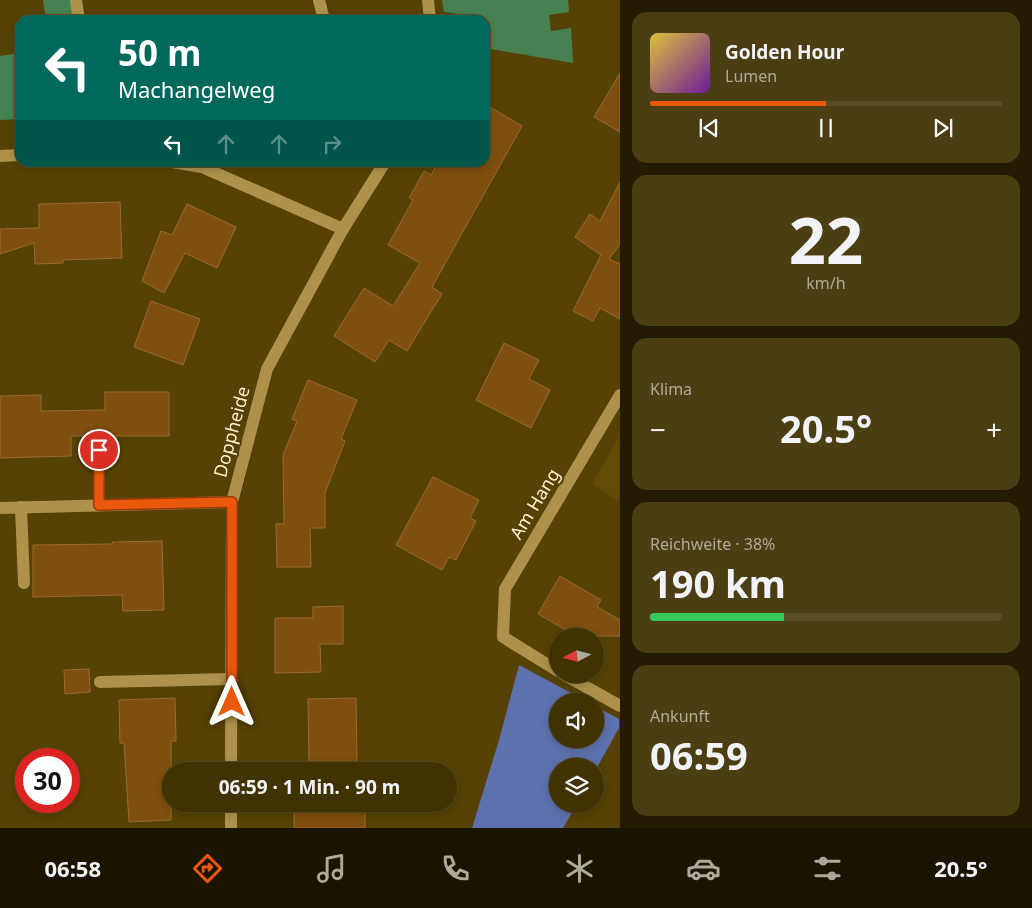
<!DOCTYPE html>
<html lang="de">
<head>
<meta charset="utf-8">
<style>
	body { margin:0; font-family:"Noto Sans",sans-serif; background:#4b3e12; color:#f1f3f6; height:100vh; display:flex; flex-direction:column; font-size:19px; white-space:nowrap }
	* { box-sizing:border-box; margin:0 }
	p { font-size:16px; color:#aeaa9a }
	.icon { flex:none; width:28px; height:28px; fill:none; stroke:currentColor; stroke-width:2; stroke-linecap:round; stroke-linejoin:round }
	.map { position:relative; flex:1; overflow:hidden }
	.side { display:flex; flex-direction:column; gap:12px; padding:12px; background:#231c02; width:412px }
	.side>* { flex:none }
	.top-card { position:absolute; left:15px; top:15px; width:475px; height:152px; border-radius:15px; box-shadow:0 2px 8px #0003,0 0 0 1px #594d25; background:#00695c; color:#fff; overflow:hidden }
	.needle { width:32px; rotate:263deg }
	.controls { position:absolute; left:549px; top:628px; display:grid; gap:10px }
	.controls a { display:grid; place-items:center; width:55px; height:55px; border-radius:50%; background:#403203; box-shadow:0 2px 8px #0003,0 0 0 1px #594d25; font-size:25px }
	.speed { position:absolute; left:15px; top:748px; display:flex; gap:10px; font-size:25px; font-weight:700; text-align:center }
	.speed>* { display:grid; place-content:center; width:65px; height:65px; border-radius:50%; background:#403203; box-shadow:0 2px 8px #0003,0 0 0 1px #594d25; line-height:1 }
	.speed .limit { border:8px solid #d22; background:#fff; color:#111 }
	.pin { position:absolute; display:grid; place-items:center; width:42px; height:42px; color:#fff; margin:-21px; border:2px solid #fff; border-radius:50%; box-shadow:0 1px 5px #0007 }
	.me { position:absolute; width:55px; margin:-28px; rotate:0deg; stroke-linejoin:round; filter:drop-shadow(0 0 4px #0008) }
	.turn { display:flex; align-items:center; gap:18px; height:105px; padding:0 20px; font-size:22px }
	.turn .icon { width:65px; height:65px; stroke-width:2.5 }
	.turn b { display:block; font-size:35px; line-height:42px }
	.lanes { display:flex; align-items:center; height:48px; padding:0 20px; background:#0003; justify-content:center; gap:25px; direction:ltr }
	.lanes .off { opacity:.35 }
	.big { font-size:38px; font-weight:700; line-height:1.1 }
	.side .card { flex:1; display:flex; flex-direction:column; justify-content:center; gap:8px; min-width:0; padding:0 18px; border-radius:15px; background:#4b3e12 }
	.side .dial { align-items:center; gap:0 }
	.dial b { font-size:65px; line-height:1 }
	.song { display:flex; align-items:center; gap:15px }
	.cover { width:60px; height:60px; border-radius:8px; background:linear-gradient(135deg,hsl(50 70% 55%),hsl(280 70% 35%)) }
	.played { height:5px; border-radius:2px; background:linear-gradient(90deg,#ea580c 50%,#594d25 50%) }
	.keys { display:flex; justify-content:space-around; direction:ltr }
	.heat { display:flex; justify-content:space-between; align-items:center; font-size:28px; direction:ltr }
	.charge { height:8px; border-radius:4px; background:linear-gradient(90deg,#34c759 38%,#594d25 0) }
	.trip { position:absolute; left:162px; top:762px; width:295px; height:50px; border-radius:25px; background:#403203; box-shadow:0 2px 8px #0003,0 0 0 1px #594d25; font-weight:700; line-height:50px; text-align:center }
	.menu { display:flex; height:80px; justify-content:space-around; align-items:center; background:#1a1401; color:#aeaa9a }
	.menu .icon { width:35px; height:35px }
	.menu .active { color:#ea580c }
	.menu b { font-size:22px; color:#f1f3f6 }
	main { display:flex; flex:1; min-height:0 }
	.map>svg:first-child { display:block }
	.built { fill:#624b04 }
	.green { fill:#478151 }
	.water { fill:#5c71ad }
	.building { fill:#7e4f0e; stroke:#9b6a30 }
	.lines { fill:none; stroke-linecap:round; stroke-linejoin:round }
	.lane { stroke:#ae924b; stroke-width:12 }
	.street { stroke:#ae924b; stroke-width:12 }
	.route-casing { stroke:#983908; stroke-width:12 }
	.route { stroke:#ea580c; stroke-width:9 }
	.labels { text-anchor:middle; stroke-width:4.5; stroke-linejoin:round; paint-order:stroke }
	.street-label { font-size:18px; fill:#fff0cd; stroke:#564204 }
</style>
</head>
<body>
<main>
<div class="map">
<svg width="620" height="828" viewBox="0 0 620 828">
	<rect width="100%" height="100%" fill="#564204"/>
	<!-- built -->
	<polygon class="built" points="619,437 619,502 592,484"/>
	<!-- green -->
	<g class="green">
		<polygon points="43,0 76,0 79,20 46,20"/>
		<polygon points="442,0 568,0 569,12 549,15 551,31 571,28 573,63 485,48 485,20 467,20 467,15 444,12"/>
		<polygon points="20,53 20,119 0,120 0,56"/>
	</g>
	<!-- water -->
	<polygon class="water" points="519,665 586,701 558,701 558,739 595,739 595,706 619,719 619,728 595,771 595,766 558,766 558,804 577,804 563,828 472,828 499,740"/>
	<!-- building -->
	<g class="building">
		<polygon points="620,73 620,132 594,117"/>
		<polygon points="485,104 522,126 432,287 442,294 407,351 389,340 375,362 334,336 364,288 393,306 420,263 388,245 413,200 409,198 424,171 431,175 438,162 485,162"/>
		<polygon points="620,182 620,244 609,259 620,264 620,319 600,308 593,321 573,311 601,255 575,237 590,214 600,221"/>
		<polygon points="120,202 122,258 63,260 63,263 35,264 34,243 0,254 0,229 39,228 39,204"/>
		<polygon points="187,204 236,227 217,268 185,253 164,293 142,281 161,231 172,235"/>
		<polygon points="151,301 200,319 183,365 134,347"/>
		<polygon points="504,343 539,360 529,379 550,390 531,428 476,400"/>
		<polygon points="308,380 357,400 341,439 345,441 325,493 325,528 310,528 311,567 277,567 276,524 284,524 283,455 297,421 292,419"/>
		<polygon points="105,392 169,392 169,436 71,436 71,456 0,458 0,396 41,395 41,411 105,410"/>
		<polygon points="433,477 479,500 470,518 476,521 456,560 449,557 442,570 396,545"/>
		<polygon points="162,541 164,610 123,611 122,595 33,597 33,545 113,544 112,542"/>
		<polygon points="560,576 601,600 597,607 620,620 620,636 577,636 538,614"/>
		<polygon points="343,606 343,644 320,644 321,672 275,673 275,618 313,618 313,607"/>
		<polygon points="89,669 90,692 65,694 64,670"/>
		<polygon points="175,698 176,741 171,741 171,820 129,822 124,743 120,743 119,700"/>
		<polygon points="356,698 357,762 309,762 308,699"/>
		<rect x="294" y="804" width="71" height="24"/>
	</g>
	<g class="lines">
		<!-- lane -->
		<g class="lane">
			<polyline points="76,0 79,20"/>
			<polyline points="319,0 324,20"/>
			<polyline points="99,451 99,505"/>
			<polyline points="21,507 24,583"/>
			<polyline points="100,682 232,679"/>
		</g>
		<!-- street -->
		<g class="street">
			<polyline points="428,0 430,20"/>
			<polyline points="0,156 20,155"/>
			<polyline points="172,162 202,167 343,229"/>
			<polyline points="0,508 232,502"/>
			<polyline points="558,671 503,637 505,589 620,395"/>
			<polyline points="563,674 620,706"/>
			<polyline points="231,771 232,502 267,369 343,229 385,162"/>
			<polyline points="231,828 231,804"/>
		</g>
	</g>
	<g class="lines">
		<defs>
			<polyline id="route" points="99,450 99,505 232,502 232,702"/>
		</defs>
		<!-- route casing -->
		<use href="#route" class="route-casing"/>
		<!-- route -->
		<use href="#route" class="route"/>
	</g>
	<g class="labels">
		<!-- street labels -->
		<g class="street-label">
			<text transform="translate(232 432) rotate(-75)" y="6">Doppheide</text>
			<text transform="translate(535 504) rotate(-59)" y="6">Am Hang</text>
		</g>
	</g>
</svg>
<div class="controls">
<a><svg class="needle" viewBox="-14 -14 28 28"><path d="M0-13l5 13h-10z" fill="#e53935"/><path d="M0 13l5-13h-10z" fill="#aeaa9a"/></svg></a>
<a><svg class="icon" aria-label="sound" viewBox="0 0 24 24"><path d="M4 9h4l5-4v14l-5-4H4zM17 9q2 3 0 6"/></svg></a>
<a><svg class="icon" aria-label="layers" viewBox="0 0 24 24"><path d="M12 4l9 5-9 5-9-5zM3 14l9 5 9-5"/></svg></a>
</div>
<div class="speed"><div class="limit">30</div></div>
<div class="pin" style="left:99px;top:450px;background:#d93025"><svg class="icon" aria-label="arrive" viewBox="0 0 24 24"><path d="M6 21V4h12l-3 4 3 4H6"/></svg></div>
<svg class="me" style="left:232px;top:702px" viewBox="-20 -20 40 40"><path d="M0-17L14 15 0 8-14 15z" fill="#ea580c" stroke="#fff" stroke-width="4"/></svg>
<div class="trip">06:59 · 1 Min. · 90 m</div>
<div class="top-card">
<div class="turn"><svg class="icon" aria-label="left" viewBox="0 0 24 24"><path d="M17 20v-9H6M10 6l-5 5 5 5"/></svg><div><b>50 m</b>Machangelweg</div></div>
<div class="lanes"><svg class="icon" aria-label="left" viewBox="0 0 24 24"><path d="M17 20v-9H6M10 6l-5 5 5 5"/></svg><svg class="icon off" aria-label="ahead" viewBox="0 0 24 24"><path d="M12 20V5M6 11l6-6 6 6"/></svg><svg class="icon off" aria-label="ahead" viewBox="0 0 24 24"><path d="M12 20V5M6 11l6-6 6 6"/></svg><svg class="icon off" aria-label="right" viewBox="0 0 24 24"><path d="M7 20v-9h11M14 6l5 5-5 5"/></svg></div>
</div>
</div>
<section class="side">
<div class="card">
<div class="song"><i class="cover"></i><div><b>Golden Hour</b><p>Lumen</p></div></div>
<div class="played"></div>
<div class="keys"><svg class="icon" aria-label="previous" viewBox="0 0 24 24"><path d="M18 5L8 12l10 7zM5 5v14"/></svg><svg class="icon" aria-label="pause" viewBox="0 0 24 24"><path d="M8 5v14M16 5v14"/></svg><svg class="icon" aria-label="next" viewBox="0 0 24 24"><path d="M6 5l10 7-10 7zM19 5v14"/></svg></div>
</div>
<div class="card dial"><b>22</b><p>km/h</p></div>
<div class="card"><p>Klima</p>
<div class="heat"><a>−</a><b class="big">20.5°</b><a>+</a></div>
</div>
<div class="card"><p>Reichweite · 38%</p><b class="big">190 km</b><div class="charge"></div></div>
<div class="card"><p>Ankunft</p><b class="big">06:59</b></div>
</section>
</main>
<nav class="menu">
<b>06:58</b>
<svg class="icon active" aria-label="directions" viewBox="0 0 24 24"><path d="M12 3l9 9-9 9-9-9zM9 14v-3h6M13 9l2 2-2 2"/></svg>
<svg class="icon" aria-label="music" viewBox="0 0 24 24"><path d="M9 18V5l10-2v13"/><circle cx="6" cy="18" r="3"/><circle cx="16" cy="16" r="3"/></svg>
<svg class="icon" aria-label="phone" viewBox="0 0 24 24"><path d="M5 4h4l2 5-3 2q2 4 5 5l2-3 5 2v4C11 20 4 13 5 4z"/></svg>
<svg class="icon" aria-label="climate" viewBox="0 0 24 24"><path d="M12 3v18M4 7l16 10M4 17L20 7"/></svg>
<svg class="icon" aria-label="car" viewBox="0 0 24 24"><path d="M5 17H2v-5l4-1 3-4h7l3 4 3 1v5h-3M9 17h6M6 11h13"/><circle cx="7" cy="17" r="2"/><circle cx="17" cy="17" r="2"/></svg>
<svg class="icon" aria-label="filters" viewBox="0 0 24 24"><path d="M4 7h16M4 17h16"/><circle cx="9" cy="7" r="2"/><circle cx="15" cy="17" r="2"/></svg>
<b>20.5°</b>
</nav>
</body>
</html>
